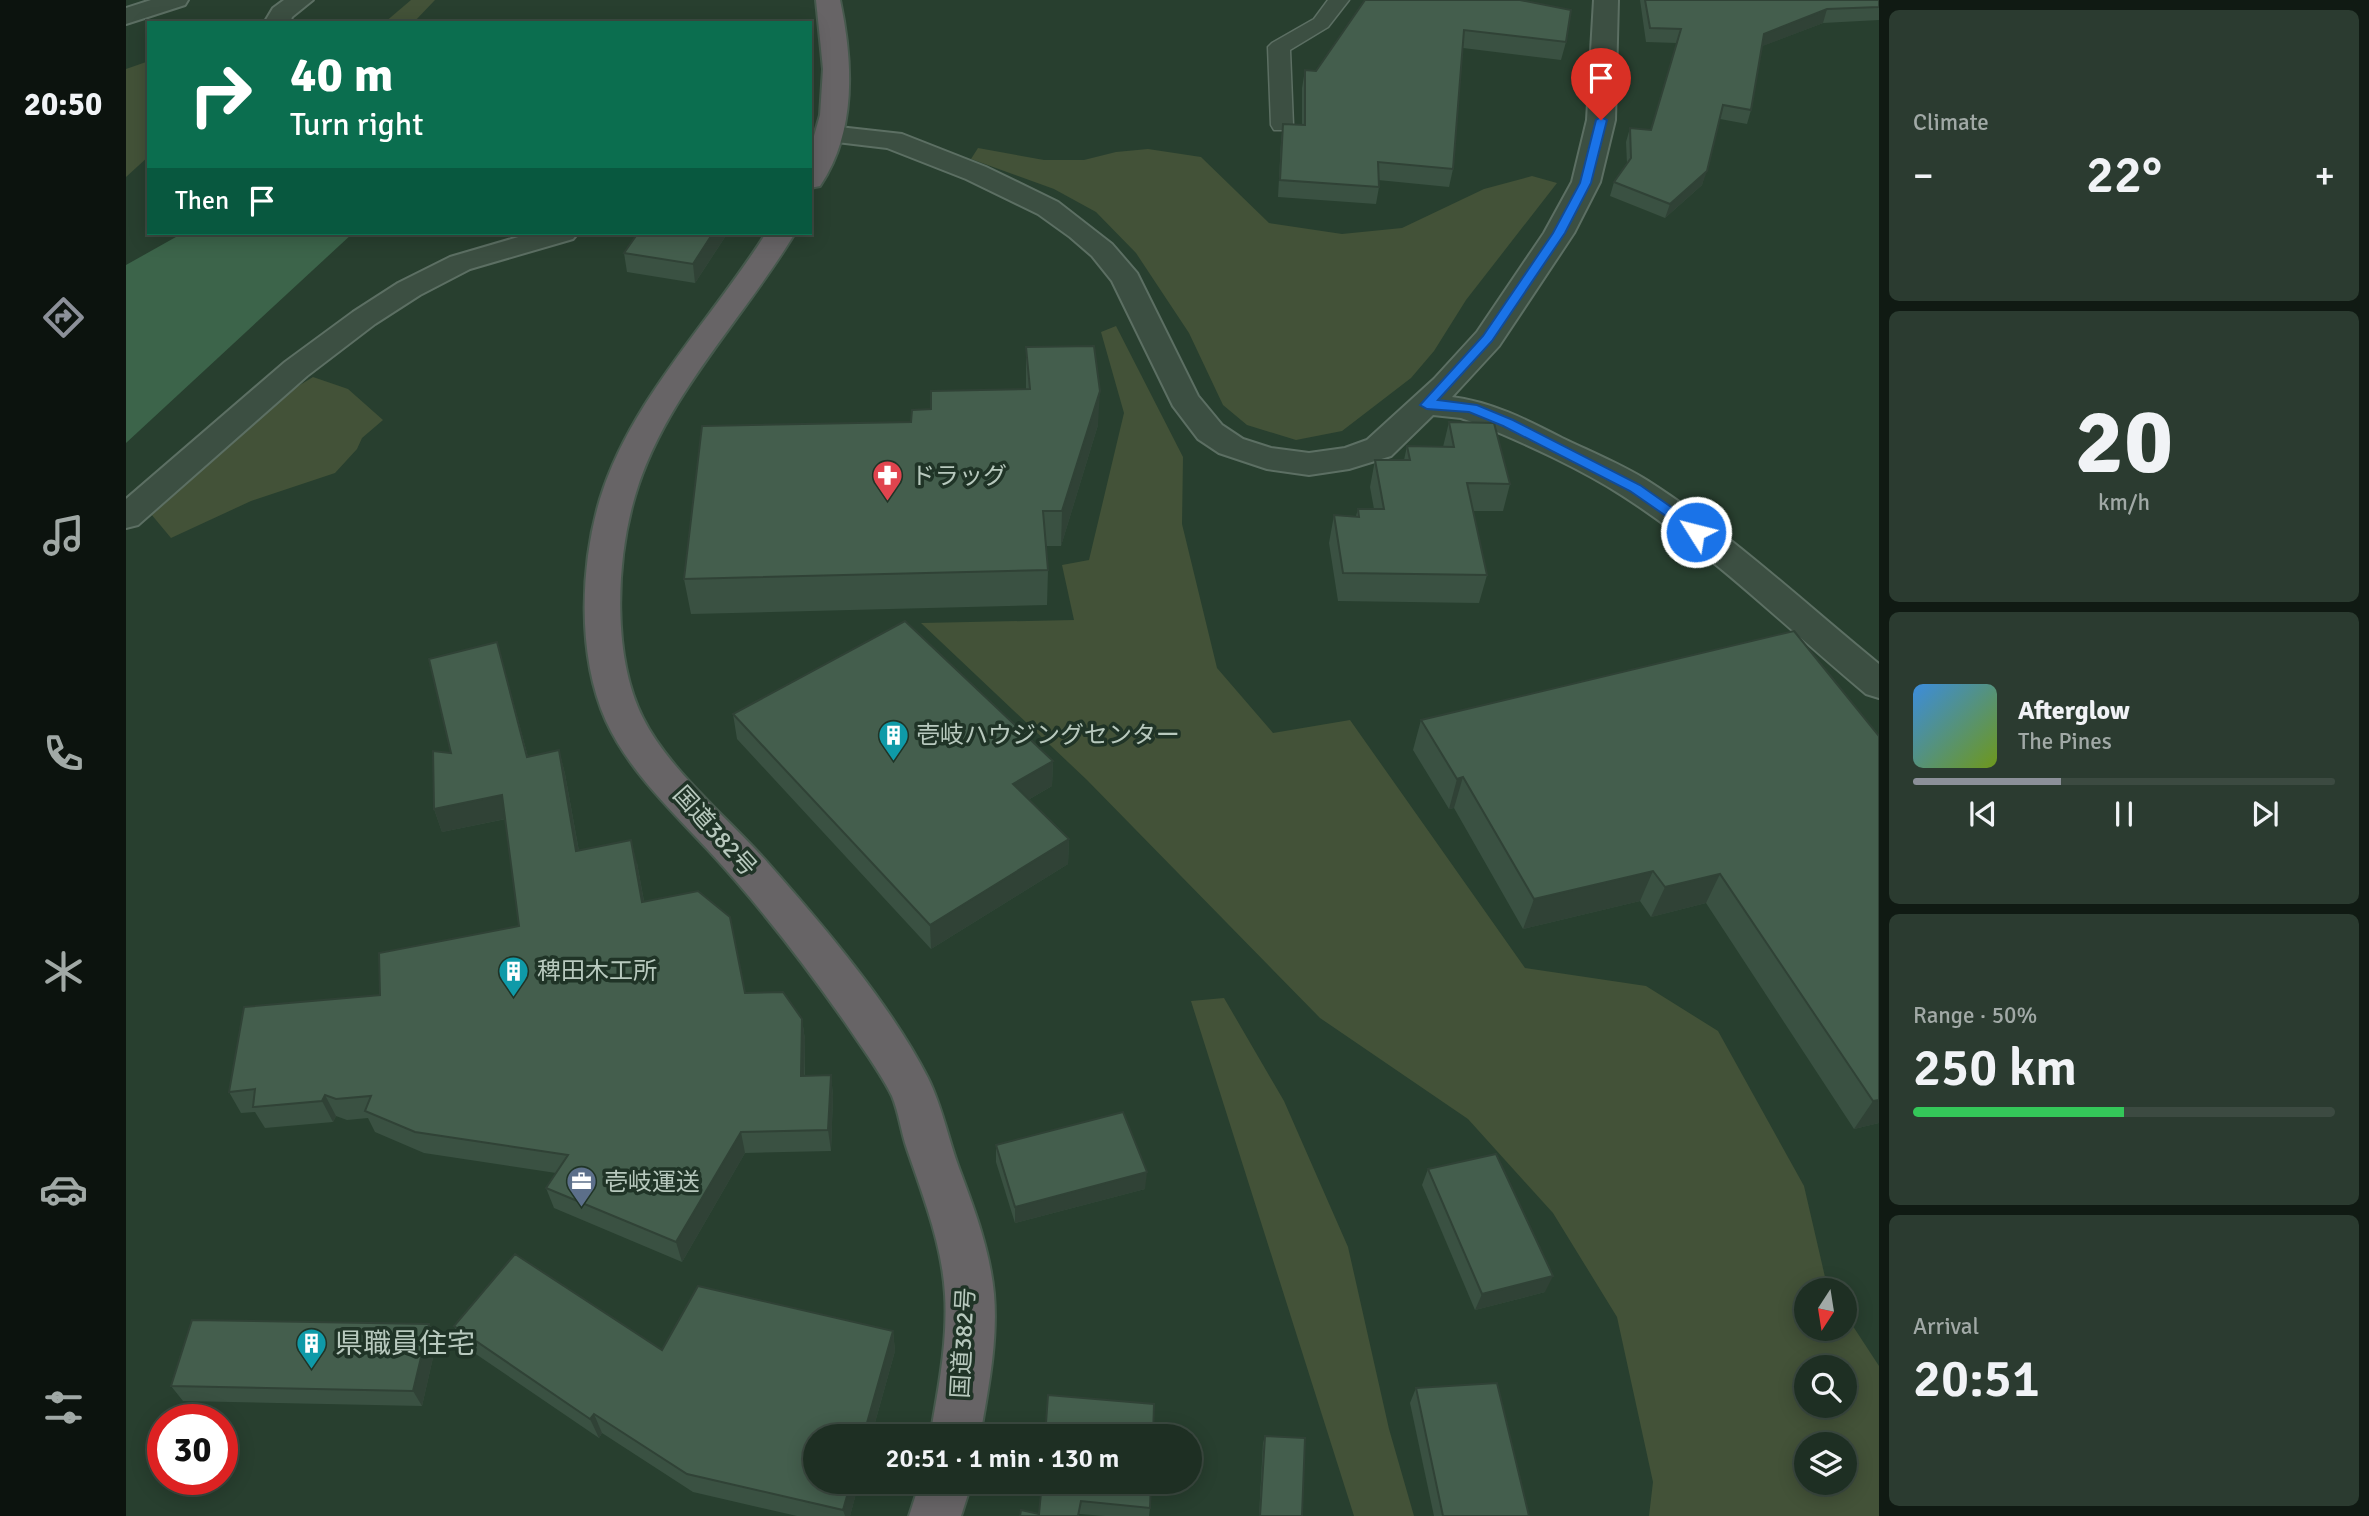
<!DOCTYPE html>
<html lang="en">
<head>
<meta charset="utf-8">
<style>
	body { margin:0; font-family:Signika,"Noto Sans JP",sans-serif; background:#2b3b30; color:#f1f3f6; height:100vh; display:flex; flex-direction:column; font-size:26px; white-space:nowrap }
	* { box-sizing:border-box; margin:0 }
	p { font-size:23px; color:#a1a9a6 }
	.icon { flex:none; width:38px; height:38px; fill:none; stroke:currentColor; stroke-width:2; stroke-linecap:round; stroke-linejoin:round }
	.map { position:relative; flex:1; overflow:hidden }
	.panel { display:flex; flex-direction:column; gap:10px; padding:10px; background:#101a13; width:490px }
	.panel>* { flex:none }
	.guide { position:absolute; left:21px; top:21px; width:665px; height:214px; border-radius:0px; box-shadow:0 4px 18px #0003,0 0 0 2px #3c4a41; background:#0b6e4f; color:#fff; overflow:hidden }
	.needle { width:46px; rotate:192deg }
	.buttons { position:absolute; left:1668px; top:1278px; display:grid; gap:14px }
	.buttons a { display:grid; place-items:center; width:63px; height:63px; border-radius:50%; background:#1e2f23; box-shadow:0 4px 18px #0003,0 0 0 2px #3c4a41; font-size:35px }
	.speed { position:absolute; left:21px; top:1404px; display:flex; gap:14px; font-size:35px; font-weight:700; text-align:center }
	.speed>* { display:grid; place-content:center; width:91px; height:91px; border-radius:50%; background:#1e2f23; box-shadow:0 4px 18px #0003,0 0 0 2px #3c4a41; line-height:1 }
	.speed .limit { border:10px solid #d22; background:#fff; color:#111 }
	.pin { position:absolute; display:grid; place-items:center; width:60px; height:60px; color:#fff; margin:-72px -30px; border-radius:50% 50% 50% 0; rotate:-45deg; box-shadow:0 0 7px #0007 }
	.pin .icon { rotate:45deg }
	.me { position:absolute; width:77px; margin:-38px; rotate:306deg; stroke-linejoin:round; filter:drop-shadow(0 0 5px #0008) }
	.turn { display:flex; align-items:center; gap:24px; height:147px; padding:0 28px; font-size:32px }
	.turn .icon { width:91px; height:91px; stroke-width:2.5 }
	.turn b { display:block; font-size:49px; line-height:60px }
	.then { display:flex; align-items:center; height:66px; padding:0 28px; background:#0003; gap:14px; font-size:26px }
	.big { font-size:52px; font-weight:600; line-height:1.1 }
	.panel .tile { flex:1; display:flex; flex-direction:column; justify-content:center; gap:10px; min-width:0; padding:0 24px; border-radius:10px; background:#2b3b30 }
	.panel .dial { align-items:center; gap:0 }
	.dial b { font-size:91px; line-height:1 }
	.song { display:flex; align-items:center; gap:21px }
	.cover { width:84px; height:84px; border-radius:10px; background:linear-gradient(135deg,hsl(210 70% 55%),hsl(80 70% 35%)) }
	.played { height:7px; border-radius:4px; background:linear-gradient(90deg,#8c9099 35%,#3c4a41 35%) }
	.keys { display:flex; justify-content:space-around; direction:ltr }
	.heat { display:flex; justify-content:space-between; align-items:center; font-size:38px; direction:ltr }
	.charge { height:10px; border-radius:5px; background:linear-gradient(90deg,#34c759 50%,#3c4a41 0) }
	.trip { position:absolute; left:677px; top:1424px; width:399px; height:70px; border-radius:35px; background:#1e2f23; box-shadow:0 4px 18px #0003,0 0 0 2px #3c4a41; font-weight:600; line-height:70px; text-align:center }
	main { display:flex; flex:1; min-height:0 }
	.dock { display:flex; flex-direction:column; width:126px; justify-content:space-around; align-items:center; background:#0c130e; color:#a1a9a6 }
	.dock .icon { width:49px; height:49px }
	.dock .selected { color:#8c9099 }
	.dock b { font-size:32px; color:#f1f3f6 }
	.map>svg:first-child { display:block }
	.green { fill:#435238; fill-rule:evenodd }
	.water { fill:#3c644a }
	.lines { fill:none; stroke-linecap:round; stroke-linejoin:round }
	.service-casing { stroke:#5c6f63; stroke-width:3 }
	.minor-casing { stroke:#5c6f63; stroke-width:4 }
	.trunk-casing { stroke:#46594d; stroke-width:4 }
	.service { fill:#3c4f42; fill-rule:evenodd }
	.minor { fill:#3c4f42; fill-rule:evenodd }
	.trunk { fill:#676466; fill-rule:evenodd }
	.wall { fill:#3a5142 }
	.shaded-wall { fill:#304236 }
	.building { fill:#445e4d; stroke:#304236; stroke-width:2 }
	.route { fill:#1a73e8; stroke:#114b97; stroke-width:2 }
	.labels { text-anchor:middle; stroke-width:7; stroke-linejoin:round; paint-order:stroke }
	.poi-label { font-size:24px; fill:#b8c9be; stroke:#203427; text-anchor:start }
	.street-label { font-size:24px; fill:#b8c9be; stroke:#203427 }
	.near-poi-label { font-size:28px; fill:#b8c9be; stroke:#203427; text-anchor:start }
</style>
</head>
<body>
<main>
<nav class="dock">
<b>20:50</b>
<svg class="icon selected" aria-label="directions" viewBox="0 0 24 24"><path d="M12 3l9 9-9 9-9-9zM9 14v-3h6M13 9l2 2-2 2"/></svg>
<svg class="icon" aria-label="music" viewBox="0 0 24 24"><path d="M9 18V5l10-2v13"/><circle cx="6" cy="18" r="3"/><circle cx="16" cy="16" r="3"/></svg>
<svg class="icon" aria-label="phone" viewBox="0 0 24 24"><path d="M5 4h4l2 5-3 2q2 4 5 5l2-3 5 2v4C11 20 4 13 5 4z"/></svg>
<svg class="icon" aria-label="climate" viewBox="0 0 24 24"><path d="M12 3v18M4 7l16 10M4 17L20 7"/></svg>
<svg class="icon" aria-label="car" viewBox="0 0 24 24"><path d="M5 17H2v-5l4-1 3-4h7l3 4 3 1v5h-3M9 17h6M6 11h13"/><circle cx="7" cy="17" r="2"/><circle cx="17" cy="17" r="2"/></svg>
<svg class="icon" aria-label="filters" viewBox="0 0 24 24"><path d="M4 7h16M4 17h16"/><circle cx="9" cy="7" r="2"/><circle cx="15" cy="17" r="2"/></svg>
</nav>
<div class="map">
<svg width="1753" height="1516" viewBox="0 0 1753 1516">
	<rect width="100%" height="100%" fill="#283f2f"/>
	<!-- green -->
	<g class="green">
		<polygon points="285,0 309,0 287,23 258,23"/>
		<polygon points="23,61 23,156 0,177 0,69"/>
		<polygon points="852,148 918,160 958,160 990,152 1022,149 1075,157 1143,223 1216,234 1276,228 1358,189 1406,176 1431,183 1340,300 1308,351 1285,378 1216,431 1170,440 1121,425 1097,405 1063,333 1010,253 970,212 928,189 845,159"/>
		<path d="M990,326L1057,457L1056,524L1091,668L1147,733L1224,720L1399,968L1520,986L1592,1031L1678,1186L1702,1290H1680V1328H1718L1719,1314L1753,1366V1516H1523L1527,1482L1491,1317L1427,1213L1342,1119L1194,1018L961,780L795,623L948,620L936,565L963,560L998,413L975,332ZM1680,1367H1718V1405H1680ZM1680,1444H1718V1482H1680Z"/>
		<polygon points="187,377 222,389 257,420 236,438 231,449 209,473 125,501 45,538 25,514 159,394"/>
		<polygon points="1098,998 1158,1101 1222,1247 1263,1429 1288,1516 1228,1516 1065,1001"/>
	</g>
	<!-- water -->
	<polygon class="water" points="57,233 227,233 0,443 0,265"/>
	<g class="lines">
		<defs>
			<polygon id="service" points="1202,0 1223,0 1202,27 1164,50 1167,125 1164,130 1148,130 1145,125 1142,47 1146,43 1188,19"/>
			<g id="minor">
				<polygon points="25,0 62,0 59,5 0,24 0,8"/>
				<polygon points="158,0 187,0 166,17 164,23 138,23 147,8"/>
				<path d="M1468,0H1492L1489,120L1474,182L1448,233L1373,346L1326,397C1366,402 1401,420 1436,438C1465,452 1495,464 1522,481C1605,534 1677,602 1753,664V698L1740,694C1660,627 1584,552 1497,496C1457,470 1399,443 1354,425L1335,418L1307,415L1265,456L1223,469L1183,475L1141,469L1093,453L1072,439L1047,406L986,281L966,256L944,237L912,214L840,179L761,148L694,140L690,134L694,128L704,126L776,134L860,167L932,202L986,244L1011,273L1072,396L1096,425L1117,439L1145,448L1183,453L1219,448L1241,440L1308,379L1351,332L1418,233L1446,182L1461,120Z"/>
				<polygon points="406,233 452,233 447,239 344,269 294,295 249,324 181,376 12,525 0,528 0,499 159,362 227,312 272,283 324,257"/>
			</g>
			<g id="trunk">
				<path d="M690,0H714C727,61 731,132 694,186L684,188V150L694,115L697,69Z"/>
				<path d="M640,233H669C617,320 538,397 509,496C490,560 486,657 517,718C542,769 604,820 642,863C696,924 765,1005 802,1078C816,1106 822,1138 833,1168C848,1208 864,1250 868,1294C872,1342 862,1390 854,1437H804C812,1390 822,1342 819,1294C816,1244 797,1196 781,1149C775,1132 773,1113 766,1096C753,1070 734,1045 718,1021C676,961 631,903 582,850C545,810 503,771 480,721C451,656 454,566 474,499C505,399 585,321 640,233Z"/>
				<polygon points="794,1482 846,1482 835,1516 783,1516"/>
			</g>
		</defs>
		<!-- service casing -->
		<use href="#service" class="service-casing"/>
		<!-- minor casing -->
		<use href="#minor" class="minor-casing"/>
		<!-- trunk casing -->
		<use href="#trunk" class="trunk-casing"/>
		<!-- service -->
		<use href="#service" class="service"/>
		<!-- minor -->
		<use href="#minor" class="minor"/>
		<!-- trunk -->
		<use href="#trunk" class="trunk"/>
	</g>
	<!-- wall -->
	<g class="wall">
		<polygon points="1239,0 1440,42 1435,60 1337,48 1327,169 1323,187 1252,180 1253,187 1250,204 1152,197 1155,141 1157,124 1176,125 1176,88 1179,70 1190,71"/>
		<polygon points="1514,0 1753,0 1753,20 1697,23 1636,46 1625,110 1621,124 1594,119 1576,185 1539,218 1484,196 1488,182 1501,164 1500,142 1504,128 1525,130 1551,43 1520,42"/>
		<polygon points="512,233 598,233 599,237 569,283 501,272 498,253"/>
		<polygon points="900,347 972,425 935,546 920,546 922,570 921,605 565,614 558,579 785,422 805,409 900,389"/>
		<polygon points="1323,422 1384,484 1377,511 1347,511 1361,575 1353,603 1212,601 1203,543 1208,515 1230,516 1232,509 1248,509 1244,487 1249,460 1278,460 1281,446 1317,447"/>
		<polygon points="1668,631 1753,1123 1728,1129 1580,903 1525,917 1514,901 1397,929 1328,808 1323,809 1287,750 1295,720"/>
		<polygon points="371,642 402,757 433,750 439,774 453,851 511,863 518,901 619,993 676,1019 679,1040 679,1076 705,1075 707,1096 705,1151 619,1153 556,1262 428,1208 420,1188 430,1173 298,1153 249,1132 242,1118 221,1120 210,1116 207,1122 139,1128 129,1112 115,1113 103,1092 254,995 393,926 380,819 316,832 308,809"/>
		<polygon points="607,714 927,761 926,786 902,800 943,839 942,864 805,949 611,739"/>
		<polygon points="870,1145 1019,1189 889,1223 870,1162"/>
		<polygon points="1302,1169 1419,1292 1349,1310 1296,1185"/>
		<polygon points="303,1324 311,1340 296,1406 57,1401 45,1386"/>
		<polygon points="328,1326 536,1350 767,1331 769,1351 745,1437 690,1437 690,1482 733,1482 724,1516 671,1516 567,1492 476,1433 473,1438 338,1346"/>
		<polygon points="1290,1388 1403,1516 1308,1516 1284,1403"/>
		<polygon points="1139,1436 1176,1516 1133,1516 1137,1443"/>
		<polygon points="916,1482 1024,1508 1023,1516 979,1516 953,1514 913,1514"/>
	</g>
	<!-- shaded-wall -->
	<g class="shaded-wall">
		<polygon points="1701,9 1697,23 1634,47 1638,34"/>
		<polygon points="1581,171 1576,185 1539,218 1544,204"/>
		<polygon points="587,233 598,233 599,237 569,283 567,264"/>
		<polygon points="974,391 972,425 935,546 936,511"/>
		<polygon points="433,750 439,774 457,874 450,851"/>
		<polygon points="927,761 926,786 886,809 887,784"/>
		<polygon points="1337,777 1328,808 1323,809 1331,779"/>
		<polygon points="376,795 384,818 316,832 308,809"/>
		<polygon points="943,839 942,864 805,949 804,925"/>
		<polygon points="505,840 511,863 522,924 516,902"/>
		<polygon points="1527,871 1514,901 1397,929 1408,899"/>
		<polygon points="1594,874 1580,903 1525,917 1539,887"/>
		<polygon points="676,1019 679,1040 678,1097 675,1076"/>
		<polygon points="705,1075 707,1096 705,1151 702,1130"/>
		<polygon points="199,1095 210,1116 207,1122 196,1101"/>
		<polygon points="1753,1100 1753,1123 1728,1129 1747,1101"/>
		<polygon points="615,1132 619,1153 556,1262 550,1242"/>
		<polygon points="1021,1172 1019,1189 889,1223 889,1207"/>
		<polygon points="1427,1276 1419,1292 1349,1310 1356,1294"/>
		<polygon points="303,1324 311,1340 296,1406 287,1391"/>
		<polygon points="767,1331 769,1351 745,1437 737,1437"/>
		<polygon points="468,1414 476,1433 473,1438 464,1419"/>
		<polygon points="725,1482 733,1482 724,1516 719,1516 717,1510"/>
	</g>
	<!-- building -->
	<g class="building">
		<polygon points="1239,0 1394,0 1445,10 1440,42 1338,30 1327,169 1252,162 1253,187 1154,180 1157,124 1179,125 1179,70 1190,71"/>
		<polygon points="1519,0 1753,0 1753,7 1701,9 1638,34 1625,110 1597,105 1581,171 1544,204 1488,182 1505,158 1504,128 1525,130 1555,29 1524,28"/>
		<polygon points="512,233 587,233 567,264 498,253"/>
		<polygon points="968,346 974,391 936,511 917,511 922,570 558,579 576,426 785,422 786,410 805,409 805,391 904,389 900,347"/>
		<polygon points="1323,422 1368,423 1384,484 1341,483 1361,575 1217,573 1208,515 1233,517 1232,509 1258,509 1249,460 1284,460 1281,446 1328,447"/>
		<polygon points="779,621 927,761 887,784 943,839 804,925 607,714"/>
		<polygon points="1668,631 1753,736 1753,1100 1747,1101 1594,874 1539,887 1527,871 1408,899 1337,777 1331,779 1295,720"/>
		<polygon points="371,642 401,757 433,750 450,851 505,840 516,902 572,891 604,917 619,993 657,992 676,1019 675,1076 705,1075 702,1130 615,1132 550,1242 420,1188 442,1155 289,1132 239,1111 245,1096 210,1099 199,1095 196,1101 127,1107 129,1089 103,1092 118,1007 254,995 253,953 393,926 376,795 308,809 307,751 325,753 303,659"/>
		<polygon points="997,1112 1021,1172 889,1207 870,1145"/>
		<polygon points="1370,1154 1427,1276 1356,1294 1302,1169"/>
		<polygon points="389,1254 536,1350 572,1286 767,1331 737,1437 690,1437 690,1482 725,1482 717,1510 561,1474 468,1414 464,1419 328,1326"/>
		<polygon points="66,1320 303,1324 287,1391 45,1386"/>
		<polygon points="1371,1383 1403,1516 1317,1516 1290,1388"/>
		<polygon points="922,1395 1028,1404 1027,1437 919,1437"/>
		<polygon points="1139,1436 1179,1438 1176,1516 1134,1516"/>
		<polygon points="916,1482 1025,1482 1024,1508 955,1501 952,1516 894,1516 895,1510 913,1514"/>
	</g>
	<!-- route -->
	<polygon class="route" points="1475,117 1481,120 1465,183 1439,233 1366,341 1312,400 1351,405 1387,420 1514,485 1575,528 1575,535 1570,537 1504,491 1377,426 1343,412 1301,409 1294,405 1357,336 1427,233 1454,183 1470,120"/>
	<!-- icons -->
	<defs>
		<symbol id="pharmacy-pin" viewBox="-11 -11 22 30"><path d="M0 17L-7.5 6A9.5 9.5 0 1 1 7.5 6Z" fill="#e0444e" stroke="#203427"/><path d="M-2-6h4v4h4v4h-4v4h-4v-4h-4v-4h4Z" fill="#fff"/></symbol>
		<symbol id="building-pin" viewBox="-11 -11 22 30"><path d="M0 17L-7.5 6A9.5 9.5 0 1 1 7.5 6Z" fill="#0f9aa8" stroke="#203427"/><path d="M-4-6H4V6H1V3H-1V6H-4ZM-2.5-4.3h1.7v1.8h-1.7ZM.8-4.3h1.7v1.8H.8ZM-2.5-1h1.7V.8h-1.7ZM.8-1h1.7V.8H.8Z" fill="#fff"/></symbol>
		<symbol id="office-pin" viewBox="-11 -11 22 30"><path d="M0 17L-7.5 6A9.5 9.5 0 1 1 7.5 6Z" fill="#5c6f8a" stroke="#203427"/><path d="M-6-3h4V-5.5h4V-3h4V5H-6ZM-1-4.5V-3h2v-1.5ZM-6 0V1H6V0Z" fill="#fff"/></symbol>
	</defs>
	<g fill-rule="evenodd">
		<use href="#pharmacy-pin" x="744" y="458" width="35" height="47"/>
		<use href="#building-pin" x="750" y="718" width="35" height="47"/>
		<use href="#building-pin" x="370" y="954" width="35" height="47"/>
		<use href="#office-pin" x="438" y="1164" width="35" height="47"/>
		<use href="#building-pin" x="168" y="1326" width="35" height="47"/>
	</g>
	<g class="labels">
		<!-- poi labels -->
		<g class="poi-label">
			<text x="785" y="484">ドラッグ</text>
			<text x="790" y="743">壱岐ハウジングセンター</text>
			<text x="411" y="979">稗田木工所</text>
			<text x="478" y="1190">壱岐運送</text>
		</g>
		<!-- street labels -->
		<g class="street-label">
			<text transform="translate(589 831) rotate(48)" y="8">国道382号</text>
			<text transform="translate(837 1343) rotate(-87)" y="8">国道382号</text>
		</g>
		<!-- near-poi labels -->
		<g class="near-poi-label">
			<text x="209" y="1353">県職員住宅</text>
		</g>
	</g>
</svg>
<div class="buttons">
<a><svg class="needle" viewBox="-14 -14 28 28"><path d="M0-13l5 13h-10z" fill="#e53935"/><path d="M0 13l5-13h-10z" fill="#a1a9a6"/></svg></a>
<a><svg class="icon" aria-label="search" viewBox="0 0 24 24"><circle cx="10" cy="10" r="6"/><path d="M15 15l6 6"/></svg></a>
<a><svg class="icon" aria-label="layers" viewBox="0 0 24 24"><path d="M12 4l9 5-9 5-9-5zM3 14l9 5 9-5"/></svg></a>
</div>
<div class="speed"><div class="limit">30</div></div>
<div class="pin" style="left:1475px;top:120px;background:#d93025"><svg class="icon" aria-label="arrive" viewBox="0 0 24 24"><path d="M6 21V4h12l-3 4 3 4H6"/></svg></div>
<svg class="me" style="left:1570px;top:532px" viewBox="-20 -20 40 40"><circle r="17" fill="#1a73e8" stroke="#fff" stroke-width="3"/><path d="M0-11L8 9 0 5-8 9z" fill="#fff"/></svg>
<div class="trip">20:51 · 1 min · 130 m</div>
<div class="guide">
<div class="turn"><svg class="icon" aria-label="right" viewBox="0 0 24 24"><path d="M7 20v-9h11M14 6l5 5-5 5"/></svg><div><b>40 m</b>Turn right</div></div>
<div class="then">Then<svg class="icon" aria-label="arrive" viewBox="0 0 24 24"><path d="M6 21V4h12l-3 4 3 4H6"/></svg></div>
</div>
</div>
<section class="panel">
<div class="tile"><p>Climate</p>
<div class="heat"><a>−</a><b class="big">22°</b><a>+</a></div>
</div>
<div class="tile dial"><b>20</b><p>km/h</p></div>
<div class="tile">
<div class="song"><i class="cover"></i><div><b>Afterglow</b><p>The Pines</p></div></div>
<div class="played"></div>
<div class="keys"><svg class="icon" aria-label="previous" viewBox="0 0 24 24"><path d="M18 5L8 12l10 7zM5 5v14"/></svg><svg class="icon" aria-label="pause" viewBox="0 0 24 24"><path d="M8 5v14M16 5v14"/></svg><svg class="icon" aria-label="next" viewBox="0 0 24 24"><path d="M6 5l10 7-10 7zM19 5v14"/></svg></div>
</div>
<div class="tile"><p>Range · 50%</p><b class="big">250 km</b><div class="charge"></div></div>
<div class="tile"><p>Arrival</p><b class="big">20:51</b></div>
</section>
</main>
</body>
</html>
